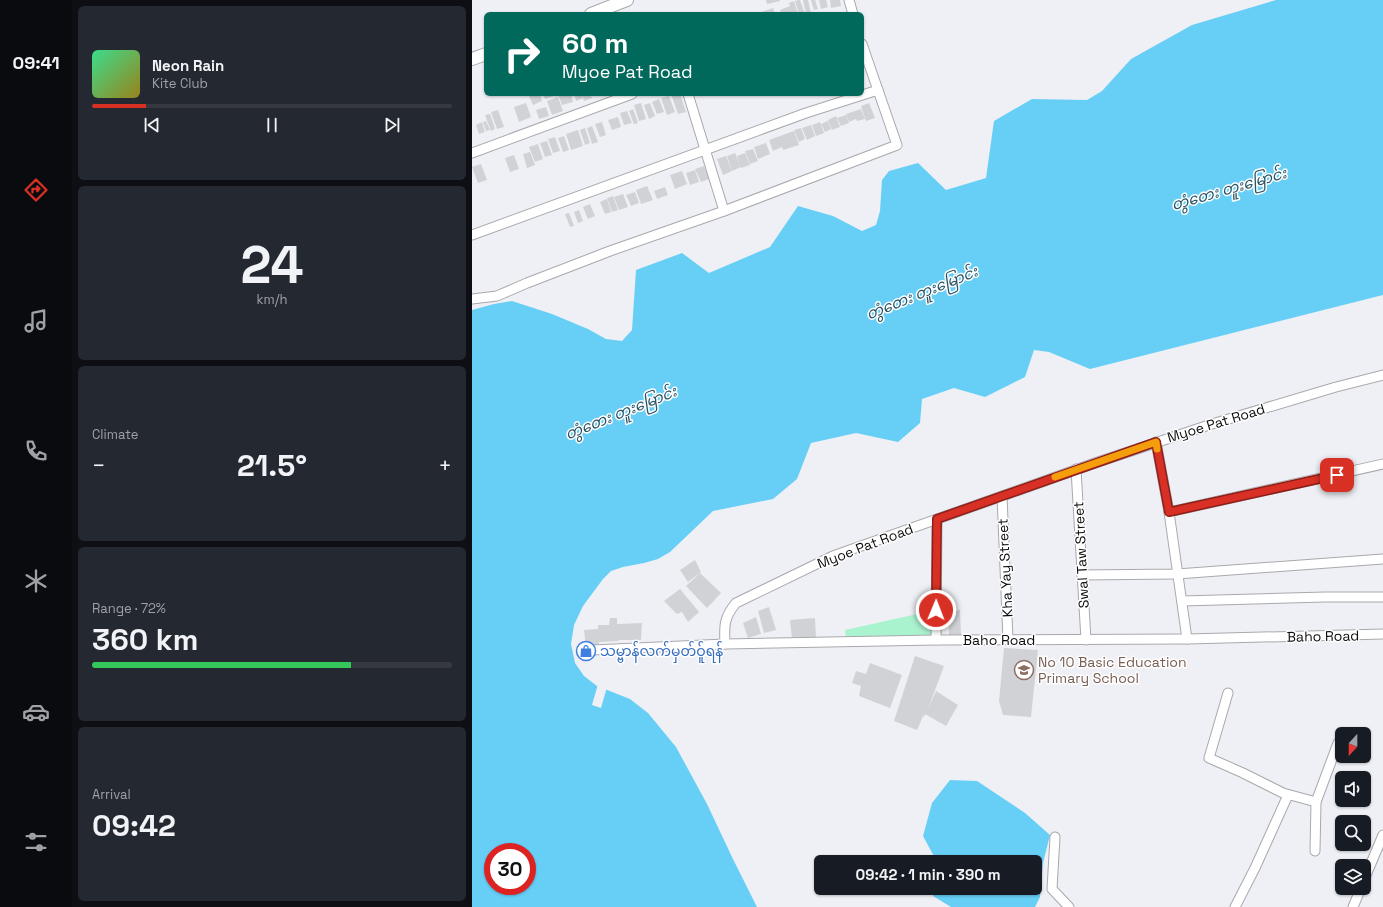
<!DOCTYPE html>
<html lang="en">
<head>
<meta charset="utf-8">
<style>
	body { margin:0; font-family:"Space Grotesk","Noto Sans Myanmar",sans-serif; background:#242831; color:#f1f3f6; height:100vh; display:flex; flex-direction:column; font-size:15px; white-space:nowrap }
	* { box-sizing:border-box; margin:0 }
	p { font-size:13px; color:#9ea1a6 }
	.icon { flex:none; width:22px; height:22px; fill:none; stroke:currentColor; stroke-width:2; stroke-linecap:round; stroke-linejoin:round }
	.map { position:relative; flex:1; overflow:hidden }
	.panel { display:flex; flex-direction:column; gap:6px; padding:6px; background:#0d0f14; width:400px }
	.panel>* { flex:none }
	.top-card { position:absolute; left:12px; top:12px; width:380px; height:84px; border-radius:6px; box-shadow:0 1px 3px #0004; background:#00695c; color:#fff; overflow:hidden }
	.needle { width:26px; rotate:201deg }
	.controls { position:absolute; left:863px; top:727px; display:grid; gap:8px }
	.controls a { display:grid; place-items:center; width:36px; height:36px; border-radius:6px; background:#171b24; box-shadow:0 1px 3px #0004; font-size:20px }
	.speed { position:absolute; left:12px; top:843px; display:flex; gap:8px; font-size:20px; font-weight:700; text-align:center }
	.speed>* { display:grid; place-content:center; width:52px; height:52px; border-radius:50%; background:#171b24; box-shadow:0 1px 3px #0004; line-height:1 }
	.speed .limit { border:6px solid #d22; background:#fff; color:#111 }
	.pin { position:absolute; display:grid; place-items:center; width:34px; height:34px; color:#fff; margin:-17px; border-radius:8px; box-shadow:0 2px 6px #0006 }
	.me { position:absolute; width:44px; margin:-22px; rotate:1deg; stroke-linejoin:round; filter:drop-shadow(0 0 3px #0008) }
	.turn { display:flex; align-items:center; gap:14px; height:84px; padding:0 12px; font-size:18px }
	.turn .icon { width:52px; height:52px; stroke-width:2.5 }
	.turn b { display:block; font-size:28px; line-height:34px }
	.big { font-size:30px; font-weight:600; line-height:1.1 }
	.panel .tile { flex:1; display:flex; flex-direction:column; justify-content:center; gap:6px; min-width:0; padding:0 14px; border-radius:6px; background:#242831 }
	.panel .dial { align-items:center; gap:0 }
	.dial b { font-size:52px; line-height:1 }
	.song { display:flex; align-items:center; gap:12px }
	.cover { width:48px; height:48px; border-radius:6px; background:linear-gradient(135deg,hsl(150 70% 55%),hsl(50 70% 35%)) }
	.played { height:4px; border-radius:2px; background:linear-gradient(90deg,#d93025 15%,#363941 15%) }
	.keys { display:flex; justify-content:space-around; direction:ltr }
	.heat { display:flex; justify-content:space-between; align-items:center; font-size:22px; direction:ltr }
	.charge { height:6px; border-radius:3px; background:linear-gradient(90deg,#34c759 72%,#363941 0) }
	.trip { position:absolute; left:342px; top:855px; width:228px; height:40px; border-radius:6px; background:#171b24; box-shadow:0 1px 3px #0004; font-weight:600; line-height:40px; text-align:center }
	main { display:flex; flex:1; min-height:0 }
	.menu { display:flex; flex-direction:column; width:72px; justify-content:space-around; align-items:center; background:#090b0e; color:#9ea1a6 }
	.menu .icon { width:28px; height:28px }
	.menu .selected { color:#d93025 }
	.menu b { font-size:18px; color:#f1f3f6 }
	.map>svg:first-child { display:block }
	.green { fill:#aaf3cf }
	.water { fill:#67cff6; fill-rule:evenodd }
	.pier { fill:#eff0f5 }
	.building { fill:#d1d2d6 }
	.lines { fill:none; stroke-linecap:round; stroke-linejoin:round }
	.minor-casing { stroke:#a8a9ad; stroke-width:11 }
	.secondary-casing { stroke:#a8a9ad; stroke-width:14 }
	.minor { stroke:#fff; stroke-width:9 }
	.secondary { stroke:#fff; stroke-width:12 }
	.route-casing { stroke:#8d1f18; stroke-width:10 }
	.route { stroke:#d93025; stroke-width:7 }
	.slow { stroke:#f59e0b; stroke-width:7 }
	.labels { text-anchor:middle; stroke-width:3; stroke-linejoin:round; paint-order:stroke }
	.street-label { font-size:14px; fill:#0c0c0e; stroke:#fff }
	.shop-label { font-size:14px; fill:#366cbe; stroke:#fff; text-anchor:start }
	.education-label { font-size:14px; fill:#785e54; stroke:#fff; text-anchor:start }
	.water-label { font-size:15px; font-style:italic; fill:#285566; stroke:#fff }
</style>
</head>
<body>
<main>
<nav class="menu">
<b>09:41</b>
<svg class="icon selected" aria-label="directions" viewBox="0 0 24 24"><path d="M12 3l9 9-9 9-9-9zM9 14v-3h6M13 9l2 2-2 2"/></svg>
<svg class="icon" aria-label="music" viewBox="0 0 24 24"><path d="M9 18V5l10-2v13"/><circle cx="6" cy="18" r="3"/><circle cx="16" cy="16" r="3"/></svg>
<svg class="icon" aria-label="phone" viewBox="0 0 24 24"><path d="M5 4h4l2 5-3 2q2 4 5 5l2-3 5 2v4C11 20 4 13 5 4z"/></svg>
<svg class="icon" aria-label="climate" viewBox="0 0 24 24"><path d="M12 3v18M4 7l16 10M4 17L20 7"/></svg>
<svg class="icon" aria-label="car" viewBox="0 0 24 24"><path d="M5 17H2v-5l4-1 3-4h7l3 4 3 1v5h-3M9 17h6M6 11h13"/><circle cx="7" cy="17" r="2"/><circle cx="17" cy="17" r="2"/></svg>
<svg class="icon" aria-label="filters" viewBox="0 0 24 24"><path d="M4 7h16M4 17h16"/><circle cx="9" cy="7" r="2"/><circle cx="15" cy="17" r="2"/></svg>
</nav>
<section class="panel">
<div class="tile">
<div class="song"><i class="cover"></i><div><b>Neon Rain</b><p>Kite Club</p></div></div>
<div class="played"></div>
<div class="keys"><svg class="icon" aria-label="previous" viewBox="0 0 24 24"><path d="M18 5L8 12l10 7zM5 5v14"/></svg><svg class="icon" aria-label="pause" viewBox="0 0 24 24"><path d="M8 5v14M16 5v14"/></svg><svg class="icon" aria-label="next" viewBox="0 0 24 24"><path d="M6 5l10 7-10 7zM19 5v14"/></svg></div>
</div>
<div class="tile dial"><b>24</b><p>km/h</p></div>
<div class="tile"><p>Climate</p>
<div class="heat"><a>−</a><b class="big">21.5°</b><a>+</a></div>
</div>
<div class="tile"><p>Range · 72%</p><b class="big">360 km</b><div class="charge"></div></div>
<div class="tile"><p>Arrival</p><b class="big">09:42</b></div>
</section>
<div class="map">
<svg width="911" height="907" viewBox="0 0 911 907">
	<rect width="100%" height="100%" fill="#eff0f5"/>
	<!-- green -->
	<polygon class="green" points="459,611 459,638 374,640 373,630"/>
	<!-- water -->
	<g class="water">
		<path d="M804,0H911V295L618,369L577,352L562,350L553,377L513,397L482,388L450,399L448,423L426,442L384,433L339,443L325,479L301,499L241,511L198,552L186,559L172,563L151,567L139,571L131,579L111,606L102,625L99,644L103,663L112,676L125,686L158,699L176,713L204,747L235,804L260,857L285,907H0V310L22,304L40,301L80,314L116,329L134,339L150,341L160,330L164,270L210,253L237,273L298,247L326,206L361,216L390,231L404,225L408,211L410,180L417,171L446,163L474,190L514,178L522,121L560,99L615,100L630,91L659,59L720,25ZM21,852H55V886H21Z"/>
		<polygon points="478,780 505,781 553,813 578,835 571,863 568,897 563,907 479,907 461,896 462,888 563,888 563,862 465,862 451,836 460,803"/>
	</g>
	<!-- pier -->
	<polygon class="pier" points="126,684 135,687 129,708 120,705"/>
	<!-- building -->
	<g class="building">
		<polygon points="294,0 308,0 308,1 295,4"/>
		<polygon points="326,0 328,0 333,14 327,14 323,1"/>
		<polygon points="331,0 336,0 339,13 334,14"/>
		<polygon points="339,0 343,0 346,9 342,10"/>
		<polygon points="347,0 354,0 356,7 349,9"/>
		<polygon points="358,0 368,0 369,6 359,8"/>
		<polygon points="322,1 326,14 310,14 308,10 318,6 317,3"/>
		<polygon points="301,8 303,14 290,14 289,12"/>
		<polygon points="62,94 68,94 70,101 61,105 57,96"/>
		<polygon points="71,94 81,94 82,96 73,99"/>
		<polygon points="86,94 99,94 101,102 90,105"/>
		<polygon points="102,94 109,94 111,98 104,101"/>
		<polygon points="110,94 118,94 120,98 112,101"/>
		<polygon points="199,94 208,94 214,112 206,114"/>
		<polygon points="197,96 203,112 195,115 189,98"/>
		<polygon points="86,97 91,111 80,115 75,101"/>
		<polygon points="187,99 192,112 185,114 180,102"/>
		<polygon points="54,103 59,117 47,122 42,107"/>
		<polygon points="169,103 174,119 167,121 162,105"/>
		<polygon points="178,103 183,116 177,119 172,105"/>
		<polygon points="397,103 403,118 394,121 389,106"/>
		<polygon points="74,107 77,116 67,119 64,110"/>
		<polygon points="161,109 166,123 162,124 157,111"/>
		<polygon points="389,109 393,119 385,121 384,119 377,122 374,114"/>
		<polygon points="26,110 32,127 25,129 19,112"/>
		<polygon points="155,111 160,123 152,125 148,113"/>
		<polygon points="18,114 23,129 19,131 13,115"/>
		<polygon points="374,115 377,123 369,126 365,118"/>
		<polygon points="364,116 368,127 360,130 356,120"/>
		<polygon points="146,117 149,127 140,130 136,120"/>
		<polygon points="14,121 18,130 14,131 11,122"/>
		<polygon points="356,121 359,129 353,132 349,124"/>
		<polygon points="10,122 13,132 7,134 4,125"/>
		<polygon points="130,122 134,135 128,137 123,124"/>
		<polygon points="348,122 352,133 344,136 340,125"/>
		<polygon points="339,125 343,136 335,140 330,128"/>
		<polygon points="120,126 126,142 120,144 115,128"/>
		<polygon points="113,128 118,143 113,145 108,130"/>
		<polygon points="329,128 333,139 327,142 322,130"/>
		<polygon points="106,130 111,146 99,150 94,134"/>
		<polygon points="322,131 327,145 311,150 310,147 301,151 297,140"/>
		<polygon points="92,136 97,150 91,152 86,138"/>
		<polygon points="83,137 88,151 81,153 76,139"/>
		<polygon points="75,141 80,155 73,157 68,143"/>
		<polygon points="294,143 298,154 286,159 282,147"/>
		<polygon points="66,144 71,159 63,162 57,147"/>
		<polygon points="281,149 286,161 278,164 273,151"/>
		<polygon points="58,152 63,165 55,168 51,154"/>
		<polygon points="263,153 269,167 260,171 255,156"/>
		<polygon points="273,153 278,165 269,168 265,156"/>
		<polygon points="42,155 47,169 38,172 33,158"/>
		<polygon points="254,156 260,171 251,175 245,159"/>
		<polygon points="9,164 15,180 6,183 0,167"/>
		<polygon points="232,166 237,179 229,182 223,169"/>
		<polygon points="223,170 227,182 218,185 214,173"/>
		<polygon points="210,171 215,184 203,189 198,175"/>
		<polygon points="175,186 181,200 169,204 164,190"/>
		<polygon points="193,187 196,195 185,199 182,191"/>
		<polygon points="163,192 167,203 159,206 154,195"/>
		<polygon points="151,194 156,207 147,210 142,197"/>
		<polygon points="141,196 146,210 140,212 135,198"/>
		<polygon points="135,199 139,212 133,214 128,202"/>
		<polygon points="118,204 123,216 116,219 111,207"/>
		<polygon points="107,210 111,221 106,223 102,212"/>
		<polygon points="97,213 102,226 98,227 93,214"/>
		<polygon points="223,560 229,572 216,582 208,570"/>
		<polygon points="228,573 249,593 235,608 214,586"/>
		<polygon points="208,589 227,612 216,622 210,612 205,614 192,601"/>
		<polygon points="297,607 304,630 292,633 286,611"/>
		<polygon points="488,610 489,635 477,635 476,611"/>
		<polygon points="284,617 289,634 276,638 271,623"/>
		<polygon points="138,618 145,618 145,624 170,623 169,640 146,640 146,641 127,642 127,646 114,647 112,630 126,629 126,625 137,625"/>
		<polygon points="343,618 344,638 320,638 318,620"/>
		<polygon points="532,648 566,650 559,717 531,715 527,701"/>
		<polygon points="443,656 472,666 456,709 464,691 486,705 474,726 453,714 452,717 451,716 445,730 422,721"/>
		<polygon points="398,663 430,675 418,708 387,696 389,686 380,683 384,671 394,674"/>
	</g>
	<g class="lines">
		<defs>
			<g id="minor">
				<polyline points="377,0 381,14"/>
				<polyline points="216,94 252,211"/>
				<polyline points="0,153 160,94"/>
				<polyline points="0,235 334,113 406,90"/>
				<polyline points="0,299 25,296 55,283 138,251 252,211 425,145 390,44"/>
				<polyline points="684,442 697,512 715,639"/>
				<polyline points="604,469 614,640"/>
				<polyline points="530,496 536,640"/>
				<polyline points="697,512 911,464"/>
				<polyline points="610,575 705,574 911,559"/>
				<polyline points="710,601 853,597 911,597"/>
				<polyline points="464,640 465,519"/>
				<path d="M253,644C252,626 252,617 264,603L361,556L623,463L740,424L864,387L911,375"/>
				<polyline points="120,650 253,644 464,640 715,639 911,634"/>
				<polyline points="756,693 737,758 771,773 811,793 844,802"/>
				<polyline points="583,837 580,889 597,907"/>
				<polyline points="843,851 844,802 866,743"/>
				<polyline points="892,880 911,835"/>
				<polyline points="763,907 783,868 816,795"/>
				<polyline points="881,907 889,888"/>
			</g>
			<g id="secondary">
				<polyline points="119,14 155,0"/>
				<polyline points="0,59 14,54"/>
			</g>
		</defs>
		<!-- minor casing -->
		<use href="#minor" class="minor-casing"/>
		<!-- secondary casing -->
		<use href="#secondary" class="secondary-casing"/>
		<!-- minor -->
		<use href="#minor" class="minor"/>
		<!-- secondary -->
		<use href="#secondary" class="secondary"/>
	</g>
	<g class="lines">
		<defs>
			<polyline id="route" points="464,610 465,519 684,442 697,512 865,475"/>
		</defs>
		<!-- route casing -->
		<use href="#route" class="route-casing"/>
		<!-- route -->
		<use href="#route" class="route"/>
		<!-- slow -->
		<polyline class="slow" points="583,477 684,442 685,449"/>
	</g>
	<!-- icons -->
	<defs>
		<symbol id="shop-ring" viewBox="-11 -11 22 22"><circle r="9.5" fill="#fff" stroke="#3f7fe0" stroke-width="1.5"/><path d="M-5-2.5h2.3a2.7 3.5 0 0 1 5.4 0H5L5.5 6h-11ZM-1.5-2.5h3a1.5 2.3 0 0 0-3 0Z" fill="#3f7fe0"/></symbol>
		<symbol id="school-ring" viewBox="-11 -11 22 22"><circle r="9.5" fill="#fff" stroke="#8d6e63" stroke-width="1.5"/><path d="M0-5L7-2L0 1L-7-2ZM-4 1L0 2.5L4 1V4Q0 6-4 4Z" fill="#8d6e63"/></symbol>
	</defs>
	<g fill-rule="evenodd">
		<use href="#shop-ring" x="103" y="640" width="22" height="22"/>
		<use href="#school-ring" x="541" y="659" width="22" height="22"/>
	</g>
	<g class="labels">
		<!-- street labels -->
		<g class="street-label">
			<text transform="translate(744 423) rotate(-17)" y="5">Myoe Pat Road</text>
			<text transform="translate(393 546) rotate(-21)" y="5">Myoe Pat Road</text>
			<text transform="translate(609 555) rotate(-93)" y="5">Swal Taw Street</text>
			<text transform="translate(533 568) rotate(-93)" y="5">Kha Yay Street</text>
			<text transform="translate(851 636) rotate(-1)" y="5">Baho Road</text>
			<text x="527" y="645">Baho Road</text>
		</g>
		<!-- shop labels -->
		<g class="shop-label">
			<text x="128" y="656">သမ္ဗာန်လက်မှတ်ဝ်ူရန်</text>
		</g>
		<!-- education labels -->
		<g class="education-label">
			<text x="566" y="667">No 10 Basic Education<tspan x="566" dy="16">Primary School</tspan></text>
		</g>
		<!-- water labels -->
		<g class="water-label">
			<text transform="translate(757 189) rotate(-16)" y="5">တွံတေး တူးမြောင်း</text>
			<text transform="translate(450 293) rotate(-22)" y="5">တွံတေး တူးမြောင်း</text>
			<text transform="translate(149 413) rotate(-22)" y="5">တွံတေး တူးမြောင်း</text>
		</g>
	</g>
</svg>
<div class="controls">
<a><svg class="needle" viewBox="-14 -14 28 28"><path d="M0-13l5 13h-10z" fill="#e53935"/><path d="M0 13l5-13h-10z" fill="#9ea1a6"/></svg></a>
<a><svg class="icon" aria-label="sound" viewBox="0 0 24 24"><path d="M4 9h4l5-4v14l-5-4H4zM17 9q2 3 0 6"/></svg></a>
<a><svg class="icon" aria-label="search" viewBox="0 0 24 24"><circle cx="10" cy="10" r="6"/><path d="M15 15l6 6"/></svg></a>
<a><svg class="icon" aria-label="layers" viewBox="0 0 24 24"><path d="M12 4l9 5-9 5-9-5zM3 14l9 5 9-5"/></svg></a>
</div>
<div class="speed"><div class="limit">30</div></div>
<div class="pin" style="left:865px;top:475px;background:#d93025"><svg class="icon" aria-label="arrive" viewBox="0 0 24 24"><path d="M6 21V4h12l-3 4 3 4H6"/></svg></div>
<svg class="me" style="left:464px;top:610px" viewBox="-20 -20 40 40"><circle r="17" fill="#d93025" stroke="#fff" stroke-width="3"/><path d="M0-11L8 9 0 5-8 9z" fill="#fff"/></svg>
<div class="trip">09:42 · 1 min · 390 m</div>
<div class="top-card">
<div class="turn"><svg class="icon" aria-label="right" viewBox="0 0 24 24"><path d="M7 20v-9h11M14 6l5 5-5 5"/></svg><div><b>60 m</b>Myoe Pat Road</div></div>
</div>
</div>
</main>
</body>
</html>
